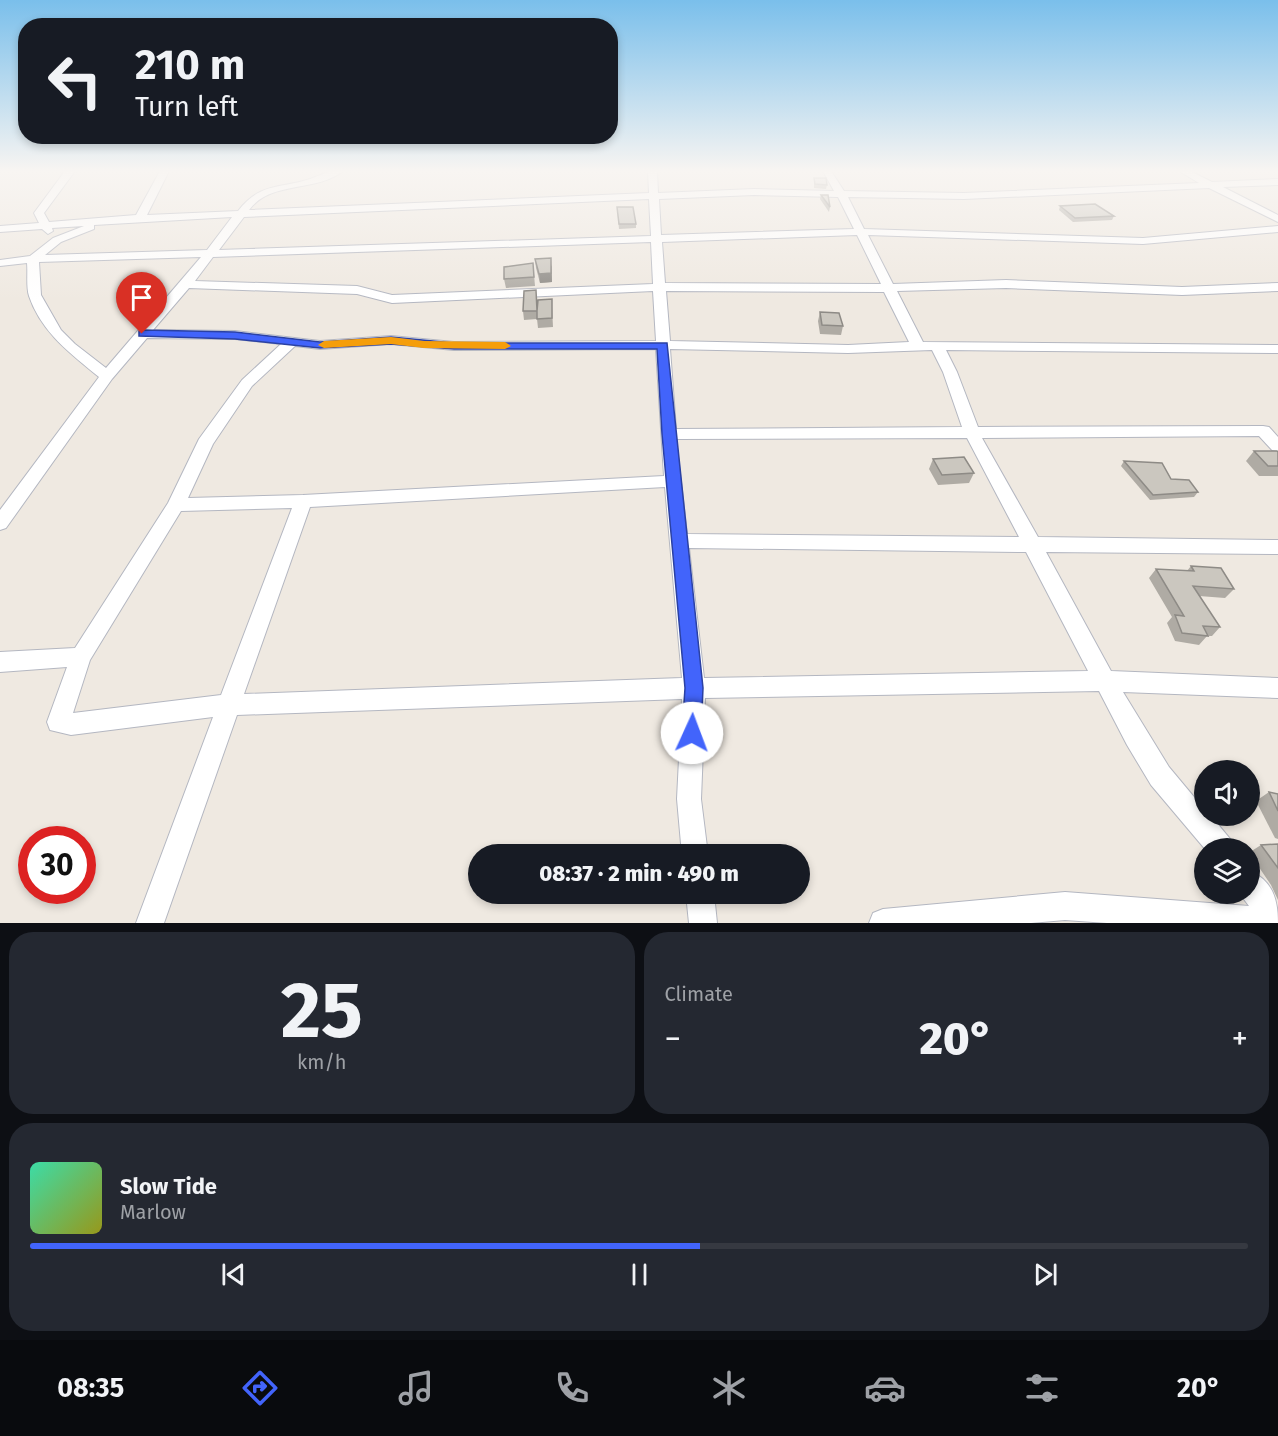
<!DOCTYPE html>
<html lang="en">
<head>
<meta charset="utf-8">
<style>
	body { margin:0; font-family:"Fira Sans",sans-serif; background:#242831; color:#f1f3f6; height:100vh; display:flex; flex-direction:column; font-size:22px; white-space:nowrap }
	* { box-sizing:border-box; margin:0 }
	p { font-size:20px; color:#9ea1a6 }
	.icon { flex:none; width:33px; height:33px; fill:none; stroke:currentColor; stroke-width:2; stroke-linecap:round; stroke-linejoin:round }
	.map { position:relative; height:923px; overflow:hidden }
	.side { display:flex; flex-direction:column; gap:9px; padding:9px; background:#0d0f14; flex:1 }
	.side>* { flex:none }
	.top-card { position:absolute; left:18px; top:18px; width:600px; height:126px; border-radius:24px; box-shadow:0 3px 9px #0003; background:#171b24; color:#f1f3f6; overflow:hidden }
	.fabs { position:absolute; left:1194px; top:760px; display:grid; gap:12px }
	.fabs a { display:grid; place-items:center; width:66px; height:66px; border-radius:50%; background:#171b24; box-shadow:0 3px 9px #0003; font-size:30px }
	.speed { position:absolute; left:18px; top:826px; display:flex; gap:12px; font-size:30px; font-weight:700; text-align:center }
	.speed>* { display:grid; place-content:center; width:78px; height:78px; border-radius:50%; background:#171b24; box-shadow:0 3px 9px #0003; line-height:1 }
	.speed .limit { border:9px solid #d22; background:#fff; color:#111 }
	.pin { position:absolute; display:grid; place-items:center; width:51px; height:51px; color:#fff; margin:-62px -26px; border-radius:50% 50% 50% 0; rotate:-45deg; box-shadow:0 0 6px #0007 }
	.pin .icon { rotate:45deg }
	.me { position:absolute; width:66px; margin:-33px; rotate:2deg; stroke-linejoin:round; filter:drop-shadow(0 0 4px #0008) }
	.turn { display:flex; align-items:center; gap:21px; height:126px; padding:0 18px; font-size:27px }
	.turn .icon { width:78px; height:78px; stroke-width:2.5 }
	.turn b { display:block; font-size:42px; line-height:51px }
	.big { font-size:45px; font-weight:800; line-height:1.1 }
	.side .widget { flex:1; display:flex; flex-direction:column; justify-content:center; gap:9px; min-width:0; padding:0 21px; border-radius:24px; background:#242831 }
	.side .dial { align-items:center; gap:0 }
	.dial b { font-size:78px; line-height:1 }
	.song { display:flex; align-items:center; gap:18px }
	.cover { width:72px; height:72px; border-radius:9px; background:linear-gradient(135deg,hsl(160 70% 55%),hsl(60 70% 35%)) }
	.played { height:6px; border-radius:3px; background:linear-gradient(90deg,#4264fb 55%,#363941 55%) }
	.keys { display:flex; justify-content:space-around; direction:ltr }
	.heat { display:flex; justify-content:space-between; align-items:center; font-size:33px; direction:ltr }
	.side .tiles { flex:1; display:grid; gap:9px; grid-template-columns:1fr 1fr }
	.widget:last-child { grid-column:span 2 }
	.trip { position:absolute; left:468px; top:844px; width:342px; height:60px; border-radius:30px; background:#171b24; box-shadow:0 3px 9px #0003; font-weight:800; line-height:60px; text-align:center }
	.dock { display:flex; height:96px; justify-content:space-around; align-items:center; background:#090b0e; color:#9ea1a6 }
	.dock .icon { width:42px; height:42px }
	.dock .active { color:#4264fb }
	.dock b { font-size:27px; color:#f1f3f6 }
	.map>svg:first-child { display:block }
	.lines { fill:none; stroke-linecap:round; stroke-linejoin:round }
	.street-casing { stroke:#b4b7c1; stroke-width:2 }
	.street { fill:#fff; fill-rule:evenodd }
	.wall { fill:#afaba4 }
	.shaded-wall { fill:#8e8b86 }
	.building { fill:#cbc7bf; stroke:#8e8b86; stroke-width:1.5 }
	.route { fill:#4264fb; stroke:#2b41a3; stroke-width:1.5 }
	.slow { fill:#f59e0b }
</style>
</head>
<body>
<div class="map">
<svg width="1278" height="923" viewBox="0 0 1278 923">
	<rect width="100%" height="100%" fill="#efe9e1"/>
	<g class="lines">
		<defs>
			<g id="street">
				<path d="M65,171H75L44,213L49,222L136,215L160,171H169L147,215L238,211C261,182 279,189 310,179C322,175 330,170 343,171C315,193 271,180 249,210L649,193L648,171H657L658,193L754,189L834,191L823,171H831L844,191L964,193L1199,183L1179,171H1190L1212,182L1278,179V185L1223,187L1278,215V222L1209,188L964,199L848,197L864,229L1143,238L1278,226V232L1143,244L868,235L893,284L1006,280L1182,287L1278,283V291L1182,295L1006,288L897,291L923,342L1278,345V353L946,350L957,372L978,427L1263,426L1269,427L1278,437V451L1272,450L1259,436L982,438L1038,537L1278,540V554L1046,552L1111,671L1278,678V698L1123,692L1169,767L1204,809V816H1211L1231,840L1235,849H1205L1151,785L1127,745L1099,691L705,698L701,799L708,855H682L677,799L682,699L237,715L164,923H136L213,717L71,735L50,730L47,722L67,667L0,672V652L75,648L168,503L199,439L242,380L281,344L235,339L147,338L112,379L6,528L0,530V510L99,377C71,354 41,332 29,296C26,287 28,273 27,263L0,266V260L30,256L53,238L84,226L52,228L53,231L48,234L42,229L0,232V226L39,223L34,213ZM754,195L838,197L854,229L661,235L659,199ZM649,199L651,236L219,250L244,217ZM232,217L207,250L45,255L61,242L94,229V225ZM857,235L881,284L665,283L662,242ZM651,242L653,284L392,295L357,286L195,281L213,257ZM201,257L106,368L75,344L61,330L41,295L39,262ZM189,288L357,294L392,303L653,291L656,341L454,342L391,336L320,341L235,331L153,330ZM666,291L884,292L909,342L848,345L670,341ZM391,344L454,350L656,349L664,476L303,495L188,498L213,444L252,386L295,346L320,349ZM670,349L848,353L932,350L943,372L962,427L676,429ZM967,438L1019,537L687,534L676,439ZM665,487L682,678L244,694L310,507ZM292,508L221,695L73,713L90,660L181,511ZM689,548L1026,552L1088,671L704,678Z"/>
				<path d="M1250,871C1273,881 1278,900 1278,923H1107L1065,920L1031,923H869L873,913L883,909L1065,892L1249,906L1240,894H1250Z"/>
				<polygon points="686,894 714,894 717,923 689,923"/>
			</g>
		</defs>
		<!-- street casing -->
		<use href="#street" class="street-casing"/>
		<!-- street -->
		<use href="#street" class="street"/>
	</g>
	<!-- wall -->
	<g class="wall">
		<polygon points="814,178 827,185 826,189 814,188"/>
		<polygon points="821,195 830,207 829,212 820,199"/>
		<polygon points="1060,206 1114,216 1112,220 1073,222 1059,210"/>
		<polygon points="617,207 636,224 636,228 619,229"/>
		<polygon points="535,259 552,266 552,282 540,283 536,268"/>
		<polygon points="533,263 535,286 506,288 504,279"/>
		<polygon points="552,307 553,327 538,328 537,319 524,320 523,311"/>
		<polygon points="820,312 843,326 841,335 820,334 818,321"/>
		<polygon points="1254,451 1278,452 1278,476 1259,476 1246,461"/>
		<polygon points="933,459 974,473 969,483 938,485 929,469"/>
		<polygon points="1124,461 1171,479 1198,492 1194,497 1150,500 1121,466"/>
		<polygon points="1191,566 1234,589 1225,598 1199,596 1220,627 1212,636 1207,636 1199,645 1175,641 1167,623 1172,617 1149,578 1156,569 1187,571"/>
		<polygon points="1269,792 1278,794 1278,839 1275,838 1256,801"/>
		<polygon points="1278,844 1278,900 1271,885 1250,854 1250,852 1261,845"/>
	</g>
	<!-- shaded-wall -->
	<polygon class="shaded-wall" points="551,258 552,282 540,283 539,274"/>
	<!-- building -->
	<g class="building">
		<polygon points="814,178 826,178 827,185 815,184"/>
		<polygon points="821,195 828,195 830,207"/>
		<polygon points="1095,204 1114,216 1075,218 1060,206"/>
		<polygon points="617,207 633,207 636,224 619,224"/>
		<polygon points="551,258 551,273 539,274 535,259"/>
		<polygon points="533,263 534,277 504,279 504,267"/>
		<polygon points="536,290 537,311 538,300 552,299 552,318 537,319 537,311 523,311 524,291"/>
		<polygon points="820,312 839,313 843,326 822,325"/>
		<polygon points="1254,451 1277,451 1278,452 1278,466 1268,466"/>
		<polygon points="964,457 974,473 942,475 933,459"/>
		<polygon points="1124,461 1162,463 1171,479 1189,480 1198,492 1153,495"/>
		<polygon points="1191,566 1221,568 1234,589 1193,586 1220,627 1203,626 1208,636 1182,633 1175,615 1184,616 1156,569 1194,571"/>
		<polygon points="1269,792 1278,794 1278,811"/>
		<polygon points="1278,844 1278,868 1261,845"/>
	</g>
	<!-- sky -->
	<linearGradient id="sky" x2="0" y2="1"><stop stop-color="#7abfeb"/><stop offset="0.57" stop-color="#f8f5f2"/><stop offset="1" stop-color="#f8f5f2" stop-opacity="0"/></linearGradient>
	<rect width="1278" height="300" fill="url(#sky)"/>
	<!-- route -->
	<polygon class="route" points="142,330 235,332 320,342 391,337 454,343 667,343 703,688 701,733 699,739 692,742 685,739 682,733 685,688 662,434 657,349 454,349 391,344 320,348 235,339 139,336 139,331"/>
	<!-- slow -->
	<polygon class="slow" points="391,337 424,341 505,342 511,346 505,349 424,348 391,344 324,348 318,345 324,341"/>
</svg>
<div class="fabs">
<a><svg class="icon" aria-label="sound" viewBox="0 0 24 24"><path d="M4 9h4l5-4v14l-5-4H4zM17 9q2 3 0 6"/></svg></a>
<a><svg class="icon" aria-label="layers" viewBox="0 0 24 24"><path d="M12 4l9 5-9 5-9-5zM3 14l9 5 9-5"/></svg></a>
</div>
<div class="speed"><div class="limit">30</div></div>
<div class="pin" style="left:142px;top:334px;background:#d93025"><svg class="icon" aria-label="arrive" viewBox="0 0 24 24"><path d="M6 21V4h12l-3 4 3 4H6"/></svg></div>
<svg class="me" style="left:692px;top:733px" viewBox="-20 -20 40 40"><circle r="19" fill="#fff"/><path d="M0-13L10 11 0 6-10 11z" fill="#4264fb"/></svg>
<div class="trip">08:37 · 2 min · 490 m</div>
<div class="top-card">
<div class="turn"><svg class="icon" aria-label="left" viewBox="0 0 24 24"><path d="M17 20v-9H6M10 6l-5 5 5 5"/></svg><div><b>210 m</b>Turn left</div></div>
</div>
</div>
<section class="side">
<div class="tiles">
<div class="widget dial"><b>25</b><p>km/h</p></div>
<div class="widget"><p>Climate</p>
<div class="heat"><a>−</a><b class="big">20°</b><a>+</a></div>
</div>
<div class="widget">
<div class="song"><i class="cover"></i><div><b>Slow Tide</b><p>Marlow</p></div></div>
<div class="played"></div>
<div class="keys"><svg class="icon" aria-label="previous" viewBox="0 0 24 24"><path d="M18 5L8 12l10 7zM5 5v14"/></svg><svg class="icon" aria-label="pause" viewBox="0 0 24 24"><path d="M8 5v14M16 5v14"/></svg><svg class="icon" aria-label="next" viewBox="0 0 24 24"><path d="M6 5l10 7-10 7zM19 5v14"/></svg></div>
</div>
</div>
</section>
<nav class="dock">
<b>08:35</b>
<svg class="icon active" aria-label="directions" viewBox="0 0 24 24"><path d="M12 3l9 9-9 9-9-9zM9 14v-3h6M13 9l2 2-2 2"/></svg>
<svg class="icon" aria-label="music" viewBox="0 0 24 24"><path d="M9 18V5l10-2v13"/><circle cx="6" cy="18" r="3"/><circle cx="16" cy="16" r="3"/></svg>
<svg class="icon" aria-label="phone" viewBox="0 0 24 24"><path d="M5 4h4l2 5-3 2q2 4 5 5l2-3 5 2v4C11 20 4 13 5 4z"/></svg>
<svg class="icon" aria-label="climate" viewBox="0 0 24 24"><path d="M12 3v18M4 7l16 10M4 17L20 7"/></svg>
<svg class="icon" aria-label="car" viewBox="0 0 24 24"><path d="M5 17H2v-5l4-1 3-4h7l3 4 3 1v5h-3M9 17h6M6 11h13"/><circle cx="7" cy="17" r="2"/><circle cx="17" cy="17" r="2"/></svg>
<svg class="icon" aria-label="filters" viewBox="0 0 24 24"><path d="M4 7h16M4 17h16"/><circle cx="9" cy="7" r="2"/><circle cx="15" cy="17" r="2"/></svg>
<b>20°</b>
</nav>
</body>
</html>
